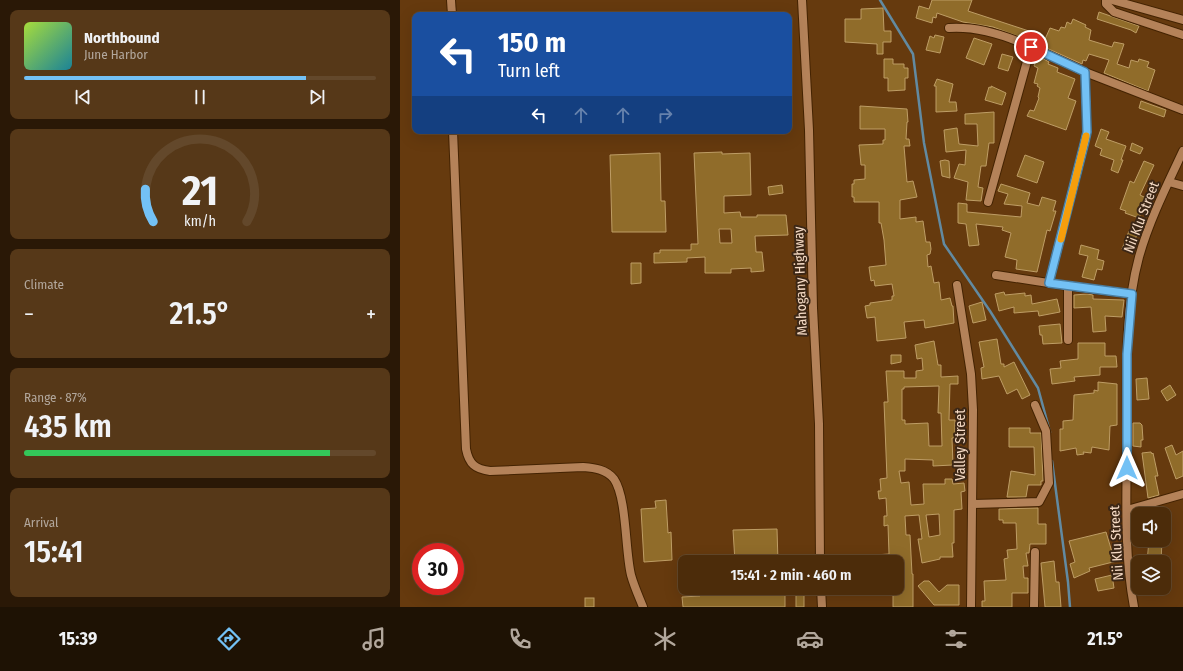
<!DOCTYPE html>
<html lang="en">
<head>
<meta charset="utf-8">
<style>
	body { margin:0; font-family:"Fira Sans Condensed",sans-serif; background:#563818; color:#f1f3f6; height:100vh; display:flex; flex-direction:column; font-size:15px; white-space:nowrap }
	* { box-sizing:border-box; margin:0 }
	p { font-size:13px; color:#b2a79c }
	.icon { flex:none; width:22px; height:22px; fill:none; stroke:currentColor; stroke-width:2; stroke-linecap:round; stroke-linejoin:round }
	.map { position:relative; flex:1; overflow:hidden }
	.side { display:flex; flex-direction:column; gap:10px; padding:10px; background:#2a1806; width:400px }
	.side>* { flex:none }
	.guide { position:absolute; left:12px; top:12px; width:380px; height:122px; border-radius:8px; box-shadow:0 4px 16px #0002,0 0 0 1px #63482b; background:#1a4fa0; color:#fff; overflow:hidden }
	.controls { position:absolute; left:731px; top:507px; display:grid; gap:8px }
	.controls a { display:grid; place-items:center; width:40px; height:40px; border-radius:8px; background:#4c2c0a; box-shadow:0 4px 16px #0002,0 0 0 1px #63482b; font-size:20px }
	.speed { position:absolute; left:12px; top:543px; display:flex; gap:8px; font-size:20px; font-weight:700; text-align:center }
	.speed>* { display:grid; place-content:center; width:52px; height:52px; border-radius:50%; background:#4c2c0a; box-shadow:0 4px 16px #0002,0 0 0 1px #63482b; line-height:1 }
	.speed .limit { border:6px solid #d22; background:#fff; color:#111 }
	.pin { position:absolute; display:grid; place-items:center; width:34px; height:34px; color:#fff; margin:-17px; border:2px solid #fff; border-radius:50%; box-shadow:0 1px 4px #0007 }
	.me { position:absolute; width:44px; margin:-22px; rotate:0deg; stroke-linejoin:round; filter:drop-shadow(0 0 3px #0008) }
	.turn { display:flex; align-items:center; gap:14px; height:84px; padding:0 20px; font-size:18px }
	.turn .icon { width:52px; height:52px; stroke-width:2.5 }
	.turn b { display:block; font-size:28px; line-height:34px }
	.lanes { display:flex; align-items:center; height:38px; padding:0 20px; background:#0003; justify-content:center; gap:20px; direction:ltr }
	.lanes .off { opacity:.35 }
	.big { font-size:30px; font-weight:600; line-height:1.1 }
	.side .card { flex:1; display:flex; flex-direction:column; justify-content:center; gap:6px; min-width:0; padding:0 14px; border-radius:8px; background:#563818 }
	.side .dial { align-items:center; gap:0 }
	.dial svg { height:104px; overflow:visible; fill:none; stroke:#63482b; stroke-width:7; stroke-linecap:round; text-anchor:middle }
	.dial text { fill:#f1f3f6; stroke:none }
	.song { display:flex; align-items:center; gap:12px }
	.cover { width:48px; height:48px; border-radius:6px; background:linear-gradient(135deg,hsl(80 70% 55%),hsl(190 70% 35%)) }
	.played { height:4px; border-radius:2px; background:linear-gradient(90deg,#73c1f5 80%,#63482b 80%) }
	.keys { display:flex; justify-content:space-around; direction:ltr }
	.heat { display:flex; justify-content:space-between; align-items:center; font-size:22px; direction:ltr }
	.charge { height:6px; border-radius:3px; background:linear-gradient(90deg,#34c759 87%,#63482b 0) }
	.trip { position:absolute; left:278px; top:555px; width:226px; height:40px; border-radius:8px; background:#4c2c0a; box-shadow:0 4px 16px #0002,0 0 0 1px #63482b; font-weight:600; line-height:40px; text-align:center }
	.tabs { display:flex; height:64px; justify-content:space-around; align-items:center; background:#1e1204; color:#b2a79c }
	.tabs .icon { width:28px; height:28px }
	.tabs .active { color:#73c1f5 }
	.tabs b { font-size:18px; color:#f1f3f6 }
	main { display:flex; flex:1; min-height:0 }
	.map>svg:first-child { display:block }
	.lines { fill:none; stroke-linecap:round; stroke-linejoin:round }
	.stream { stroke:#628aa1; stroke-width:2.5 }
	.building { fill:#906c2a; stroke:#be9d65; fill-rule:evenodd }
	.street-casing { stroke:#442302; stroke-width:10 }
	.street { stroke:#b48259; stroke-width:8 }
	.route-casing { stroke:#4b7d9f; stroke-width:10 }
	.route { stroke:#73c1f5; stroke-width:7 }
	.slow { stroke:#f59e0b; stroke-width:7 }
	.labels { text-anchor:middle; stroke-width:4; stroke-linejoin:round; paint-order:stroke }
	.street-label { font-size:14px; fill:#f6dbc5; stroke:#3c2716 }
</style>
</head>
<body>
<main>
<section class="side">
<div class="card">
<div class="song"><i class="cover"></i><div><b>Northbound</b><p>June Harbor</p></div></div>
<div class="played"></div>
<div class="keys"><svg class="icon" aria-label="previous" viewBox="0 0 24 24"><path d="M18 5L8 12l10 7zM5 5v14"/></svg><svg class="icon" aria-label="pause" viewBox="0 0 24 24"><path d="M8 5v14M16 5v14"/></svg><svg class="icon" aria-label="next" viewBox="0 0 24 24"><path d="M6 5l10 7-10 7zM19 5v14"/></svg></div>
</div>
<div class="card dial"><svg viewBox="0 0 100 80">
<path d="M14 69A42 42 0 1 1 86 69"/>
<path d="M14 69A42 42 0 0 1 8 44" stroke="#73c1f5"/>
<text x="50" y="56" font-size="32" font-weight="700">21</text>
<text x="50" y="72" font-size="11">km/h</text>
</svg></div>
<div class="card"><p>Climate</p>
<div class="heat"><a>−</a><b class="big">21.5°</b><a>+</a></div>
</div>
<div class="card"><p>Range · 87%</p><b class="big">435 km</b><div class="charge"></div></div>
<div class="card"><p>Arrival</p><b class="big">15:41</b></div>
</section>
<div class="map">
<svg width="783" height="607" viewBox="0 0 783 607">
	<rect width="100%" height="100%" fill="#663a0e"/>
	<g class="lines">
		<!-- stream -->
		<g class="stream">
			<polyline points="480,0 513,54 524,143 544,244 590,311 638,388 650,432"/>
			<polyline points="652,461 668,582 670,607"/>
		</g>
	</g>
	<!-- building -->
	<g class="building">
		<polygon points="532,0 572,0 568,11 632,32 628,40 593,27 563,22 537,13 536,18 533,17 532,23 516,18 519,6 529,9"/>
		<polygon points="483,8 484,31 491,31 491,42 483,42 483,54 477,54 477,44 445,42 445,19 461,19 461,9"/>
		<polygon points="699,12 739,26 736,33 731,30 697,19"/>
		<polygon points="673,19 686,25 685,27 691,30 689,40 712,47 714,42 724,44 717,64 729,68 731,60 738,62 739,59 749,62 747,67 755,70 748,91 704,73 709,60 689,54 686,61 683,60 682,64 642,46 650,28 659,31 661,27 665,28 667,22 671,24"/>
		<polygon points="535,35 544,37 540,53 526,50 530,36 534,38"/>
		<polygon points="574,38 592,44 584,65 566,58"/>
		<polygon points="602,54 613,57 608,71 598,68"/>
		<polygon points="638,56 649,62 648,64 658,68 657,72 675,79 668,98 676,101 666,130 627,116 630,110 634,111 639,98 638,97 640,88 637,86 638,84 634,83 638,68 634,66"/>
		<polygon points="484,59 493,59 493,64 504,64 504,68 508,68 508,78 505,78 505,90 488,91 488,78 484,78"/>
		<polygon points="537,79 553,84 549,102 556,102 557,111 536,112 536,86 534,86"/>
		<polygon points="591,86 606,93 602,105 585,100 589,87 591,88"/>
		<polygon points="741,101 766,110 764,117 739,108"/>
		<polygon points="460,106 507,109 508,122 507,122 506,139 509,139 510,146 504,146 507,182 513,181 517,197 500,200 500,219 516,217 516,222 523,221 526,242 530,242 531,249 530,254 527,255 528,267 531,266 534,283 539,282 541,300 550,298 552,306 553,306 554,323 525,328 524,320 504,322 506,338 477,341 475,317 467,318 465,306 470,305 470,303 492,300 492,296 494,296 492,284 475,286 474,280 471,281 469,267 486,265 484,240 481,223 479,223 479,202 454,202 454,197 452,197 452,184 454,184 454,180 465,179 465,165 461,165 459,145 483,144 483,140 485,140 485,129 460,129"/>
		<polygon points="594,112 594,143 589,143 586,166 581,166 578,187 583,188 581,201 566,200 568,182 554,178 559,164 565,165 566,150 546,152 544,130 557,128 559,144 578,146 577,124 565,124 565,114"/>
		<polygon points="701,129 709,132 706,139 726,146 721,160 723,160 718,173 711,170 714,160 700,155 702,149 695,146"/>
		<polygon points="732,143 743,148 740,154 730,150"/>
		<path d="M322,152V154L350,153L351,195L324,196V213L340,212L341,217H357V215H386L388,235L355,236L356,252H362L364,271L351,272V268L331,269V273H305V257L287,258V262L254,263V253H260V250H291V244H298L294,153ZM319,229H331L332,243H320Z"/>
		<polygon points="260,153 261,201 265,201 266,232 212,232 210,155"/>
		<polygon points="625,155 644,162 637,183 617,176"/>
		<polygon points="545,160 549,161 550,178 542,176 540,161"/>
		<polygon points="744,161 754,165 740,195 746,198 739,218 725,213 726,211 720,209 730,181 734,183"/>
		<polygon points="601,184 630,193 627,203 639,206 642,197 656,201 653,211 656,211 650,231 647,230 637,272 616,269 617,260 605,257 611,233 602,230 603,227 576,224 579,245 569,246 566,224 558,223 558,203 567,204 567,212 621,217 622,206 604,204 608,194 598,191"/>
		<polygon points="382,185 383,193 369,195 368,187"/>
		<polygon points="729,231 737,234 731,252 722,249"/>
		<polygon points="681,245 699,250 697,259 704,261 702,270 697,269 694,280 682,277 688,256 679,254"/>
		<polygon points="231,263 241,263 241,283 231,284"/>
		<polygon points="604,292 605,295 625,293 625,296 631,295 632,304 657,299 660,312 639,316 638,311 614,313 614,307 599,311 595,294"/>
		<polygon points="687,294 693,295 693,299 724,300 722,317 705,316 706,331 693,332 691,307 674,308 674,295"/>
		<polygon points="582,302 586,320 573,323 569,306"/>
		<polygon points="660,324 662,343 643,344 642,335 640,335 639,326"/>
		<polygon points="597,339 601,364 604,364 604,367 614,362 630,395 622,399 617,389 607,394 599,376 582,379 581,368 584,367 579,342"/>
		<path d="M534,341L538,365H541V377L558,376V384H550L549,420H555V438H552L553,465L533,466V460L505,459V471H499L501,483L509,482L511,505L524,504L523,484H545V479H552L553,484L564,483L565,491L561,492L562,509L554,510V543H552L553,557H540V559L522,563L518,539H522L519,515L505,516L506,535H510L512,574H513V607H493V588H498L497,562H475V555L489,554L488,525L484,526V516H487L486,498L479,499L478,491H481L480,479L487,478L484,402H488L486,371H504V378H516V371L523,370L522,358L517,359L515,345ZM539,386L538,413H541L542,446H529L528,423L505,424V420H502V389H504V387ZM539,514L540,535L529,537L526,515Z"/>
		<polygon points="678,343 705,343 705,356 716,356 717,367 700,367 700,375 674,377 675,381 652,384 650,369 661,368 660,361 678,359"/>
		<polygon points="491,355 501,355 501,362 491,364"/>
		<polygon points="747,378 749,399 737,400 736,379"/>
		<polygon points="698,382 717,384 717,425 710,426 709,450 692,447 691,453 683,452 684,454 677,455 676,448 660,451 660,429 663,429 663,421 673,420 674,395 694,393 694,390 698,391"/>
		<polygon points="770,385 776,395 767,401 761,391"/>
		<polygon points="733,423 740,423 742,425 743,440 741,440 741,447 733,446"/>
		<polygon points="609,428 630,428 630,433 641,433 643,481 641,481 641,485 628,485 626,497 607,497 611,471 635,475 634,447 609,447"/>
		<polygon points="772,445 776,455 783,451 783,476 776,479 765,448"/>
		<polygon points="751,452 752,454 753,453 758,476 755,476 759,495 748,498 742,453"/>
		<polygon points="266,500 268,533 271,532 272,560 244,562 241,509 256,508 255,501"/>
		<polygon points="638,508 638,524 646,524 646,544 630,544 629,553 626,553 628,566 623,566 624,578 628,578 628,593 612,593 612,607 582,607 582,601 585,601 584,581 606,580 604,559 608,558 607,550 617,549 616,523 603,523 603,520 599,520 599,509"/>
		<polygon points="377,529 378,562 335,562 333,530"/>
		<polygon points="706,532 712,552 719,550 721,560 689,568 690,571 674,578 670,564 675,562 669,541"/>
		<polygon points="749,540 762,540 761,562 747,562"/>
		<polygon points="654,561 656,582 659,582 661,607 645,607 641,563"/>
		<polygon points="712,575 714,588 698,591 695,579"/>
		<polygon points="524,581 529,581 539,592 547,585 559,585 559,605 534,605 518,586"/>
		<polygon points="299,588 385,588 385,607 283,607 282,597 300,596"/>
		<rect x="396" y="588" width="8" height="19"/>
		<rect x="185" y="598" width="9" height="9"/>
	</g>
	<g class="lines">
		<defs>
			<g id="street">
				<polyline points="51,0 52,15"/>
				<polyline points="402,0 409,130 413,308 419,424 420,562"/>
				<polyline points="706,0 706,4 714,12 783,35"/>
				<polyline points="712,0 783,20"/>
				<path d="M549,28C578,26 605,35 631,47"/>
				<path d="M53,131L66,449C69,464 75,469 90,471L183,467C194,468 206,469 214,479C227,498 225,551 231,575C234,586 239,597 243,607"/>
				<polyline points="769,182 783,186"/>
				<polyline points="588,202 631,47 685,72 783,110"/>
				<polyline points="596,275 668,286 732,294"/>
				<polyline points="649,283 685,141 687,131 685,72"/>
				<polyline points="557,285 571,374 573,410 571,607"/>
				<polyline points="668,286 668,340"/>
				<polyline points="573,504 639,502 649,483 646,431 635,405"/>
				<polyline points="727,510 783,494"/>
				<polyline points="421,588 422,607"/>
				<polyline points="634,607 635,552"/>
				<path d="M734,607C723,549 727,488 727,429C727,372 724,312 739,257C749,221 767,185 783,151"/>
			</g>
		</defs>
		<!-- street casing -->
		<use href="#street" class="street-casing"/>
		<!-- street -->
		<use href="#street" class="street"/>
	</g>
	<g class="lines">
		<defs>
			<polyline id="route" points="631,47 685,72 687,132 685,141 649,283 732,294 727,354 727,468"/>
		</defs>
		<!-- route casing -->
		<use href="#route" class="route-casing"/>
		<!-- route -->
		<use href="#route" class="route"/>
		<!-- slow -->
		<polyline class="slow" points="661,239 686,136"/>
	</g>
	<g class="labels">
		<!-- street labels -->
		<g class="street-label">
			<text transform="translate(741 217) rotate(-69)" y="5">Nii Klu Street</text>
			<text transform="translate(400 281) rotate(-92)" y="5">Mahogany Highway</text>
			<text transform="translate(560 445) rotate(-90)" y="5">Valley Street</text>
			<text transform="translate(716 543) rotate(-93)" y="5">Nii Klu Street</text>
		</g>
	</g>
</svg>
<div class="controls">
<a><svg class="icon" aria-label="sound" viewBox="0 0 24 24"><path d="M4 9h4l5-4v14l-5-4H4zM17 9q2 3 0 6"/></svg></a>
<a><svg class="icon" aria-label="layers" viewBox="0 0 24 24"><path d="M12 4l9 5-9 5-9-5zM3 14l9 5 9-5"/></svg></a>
</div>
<div class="speed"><div class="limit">30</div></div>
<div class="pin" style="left:631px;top:47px;background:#d93025"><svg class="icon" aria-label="arrive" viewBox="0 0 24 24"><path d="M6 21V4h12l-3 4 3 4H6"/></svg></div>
<svg class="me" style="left:727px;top:468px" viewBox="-20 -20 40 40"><path d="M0-17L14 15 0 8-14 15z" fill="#73c1f5" stroke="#fff" stroke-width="4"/></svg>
<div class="trip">15:41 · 2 min · 460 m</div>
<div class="guide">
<div class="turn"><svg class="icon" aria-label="left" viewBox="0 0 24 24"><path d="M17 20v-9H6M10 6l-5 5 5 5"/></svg><div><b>150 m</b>Turn left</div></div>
<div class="lanes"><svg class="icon" aria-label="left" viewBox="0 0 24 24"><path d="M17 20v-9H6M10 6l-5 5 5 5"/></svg><svg class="icon off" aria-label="ahead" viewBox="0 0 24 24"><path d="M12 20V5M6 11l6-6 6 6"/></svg><svg class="icon off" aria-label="ahead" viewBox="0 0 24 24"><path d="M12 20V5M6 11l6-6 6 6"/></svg><svg class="icon off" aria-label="right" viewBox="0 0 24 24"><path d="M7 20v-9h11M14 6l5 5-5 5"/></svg></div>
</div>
</div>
</main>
<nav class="tabs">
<b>15:39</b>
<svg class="icon active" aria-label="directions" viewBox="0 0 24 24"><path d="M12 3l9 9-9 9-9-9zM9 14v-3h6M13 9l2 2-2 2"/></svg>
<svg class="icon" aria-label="music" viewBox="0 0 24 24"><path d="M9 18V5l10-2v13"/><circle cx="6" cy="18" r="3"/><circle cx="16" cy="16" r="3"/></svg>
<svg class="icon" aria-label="phone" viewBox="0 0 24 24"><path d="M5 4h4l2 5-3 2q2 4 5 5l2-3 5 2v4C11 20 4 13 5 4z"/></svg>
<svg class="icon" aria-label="climate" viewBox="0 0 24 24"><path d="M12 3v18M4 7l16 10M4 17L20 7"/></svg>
<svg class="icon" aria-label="car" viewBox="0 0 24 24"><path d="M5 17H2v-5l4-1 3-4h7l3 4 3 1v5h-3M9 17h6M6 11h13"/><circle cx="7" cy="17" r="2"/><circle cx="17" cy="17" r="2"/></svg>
<svg class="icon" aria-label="filters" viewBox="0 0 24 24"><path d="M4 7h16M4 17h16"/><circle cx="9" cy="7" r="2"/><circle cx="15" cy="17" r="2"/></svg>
<b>21.5°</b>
</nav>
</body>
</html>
